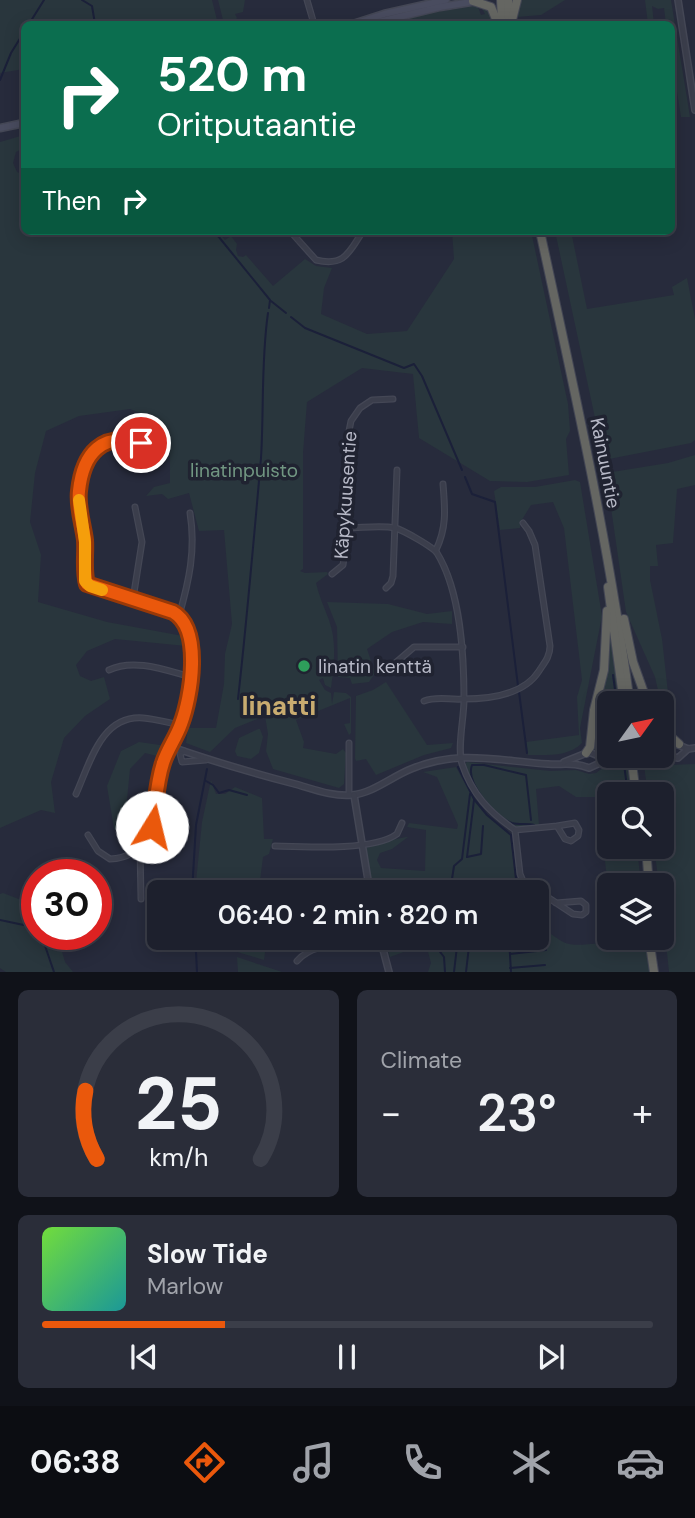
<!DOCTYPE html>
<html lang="en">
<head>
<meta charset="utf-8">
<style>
	body { margin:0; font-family:"DM Sans",sans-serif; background:#2a2d39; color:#f1f3f6; height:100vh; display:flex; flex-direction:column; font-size:26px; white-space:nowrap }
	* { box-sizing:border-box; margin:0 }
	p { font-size:23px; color:#a0a3aa }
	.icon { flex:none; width:38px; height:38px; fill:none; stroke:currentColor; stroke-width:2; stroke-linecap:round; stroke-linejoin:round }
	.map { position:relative; height:972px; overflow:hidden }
	.sheet { display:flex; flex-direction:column; gap:18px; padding:18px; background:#101219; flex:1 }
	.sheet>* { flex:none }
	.guide { position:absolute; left:21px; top:21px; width:654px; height:214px; border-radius:10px; box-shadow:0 4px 18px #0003,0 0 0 2px #3b3e49; background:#0b6e4f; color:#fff; overflow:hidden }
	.needle { width:46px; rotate:57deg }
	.buttons { position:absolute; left:597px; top:691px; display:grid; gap:14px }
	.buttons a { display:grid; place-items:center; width:77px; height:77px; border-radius:10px; background:#1d202d; box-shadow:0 4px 18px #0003,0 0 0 2px #3b3e49; font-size:35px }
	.speed { position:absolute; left:21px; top:859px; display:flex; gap:14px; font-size:35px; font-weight:700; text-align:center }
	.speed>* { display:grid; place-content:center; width:91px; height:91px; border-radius:50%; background:#1d202d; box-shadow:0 4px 18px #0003,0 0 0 2px #3b3e49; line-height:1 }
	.speed .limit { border:10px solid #d22; background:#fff; color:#111 }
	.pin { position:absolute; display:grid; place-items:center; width:60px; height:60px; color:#fff; margin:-30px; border:4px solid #fff; border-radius:50%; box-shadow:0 2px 7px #0007 }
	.me { position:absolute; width:77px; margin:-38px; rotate:9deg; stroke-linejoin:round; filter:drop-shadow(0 0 5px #0008) }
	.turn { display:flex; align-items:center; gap:24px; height:147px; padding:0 21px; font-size:32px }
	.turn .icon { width:91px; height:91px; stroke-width:2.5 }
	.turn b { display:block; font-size:49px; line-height:60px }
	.then { display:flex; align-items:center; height:66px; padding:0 21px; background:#0003; gap:14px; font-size:26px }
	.big { font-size:52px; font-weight:600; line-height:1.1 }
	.sheet .card { flex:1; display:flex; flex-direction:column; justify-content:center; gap:10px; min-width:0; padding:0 24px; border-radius:10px; background:#2a2d39 }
	.sheet .dial { align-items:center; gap:0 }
	.dial svg { height:182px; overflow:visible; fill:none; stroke:#3b3e49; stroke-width:7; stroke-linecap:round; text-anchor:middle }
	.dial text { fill:#f1f3f6; stroke:none }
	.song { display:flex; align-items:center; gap:21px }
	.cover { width:84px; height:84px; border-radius:10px; background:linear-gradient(135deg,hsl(100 70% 55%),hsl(180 70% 35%)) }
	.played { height:7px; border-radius:4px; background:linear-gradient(90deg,#ea580c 30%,#3b3e49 30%) }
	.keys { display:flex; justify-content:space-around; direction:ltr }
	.heat { display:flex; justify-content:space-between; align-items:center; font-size:38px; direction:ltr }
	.sheet .tiles { flex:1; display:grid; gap:18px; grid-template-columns:1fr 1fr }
	.card:last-child { grid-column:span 2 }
	.trip { position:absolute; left:147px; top:880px; width:402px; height:70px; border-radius:10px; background:#1d202d; box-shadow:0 4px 18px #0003,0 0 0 2px #3b3e49; font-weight:600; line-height:70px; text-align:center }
	.tab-bar { display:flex; height:112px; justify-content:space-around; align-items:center; background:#0c0d12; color:#a0a3aa }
	.tab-bar .icon { width:49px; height:49px }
	.tab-bar .current { color:#ea580c }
	.tab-bar b { font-size:32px; color:#f1f3f6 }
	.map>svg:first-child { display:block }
	.green { fill:#29363d }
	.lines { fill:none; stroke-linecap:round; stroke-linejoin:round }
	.stream { stroke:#1b2039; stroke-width:2 }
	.minor-casing { stroke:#444755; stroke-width:7 }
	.tertiary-casing { stroke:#444755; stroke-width:8 }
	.secondary-casing { stroke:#444755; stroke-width:9 }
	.trunk-casing { stroke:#434654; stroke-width:10 }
	.minor { stroke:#3b3e4c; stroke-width:4.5 }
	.tertiary { stroke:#3b3e4c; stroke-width:5 }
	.secondary { stroke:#494c5f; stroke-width:6 }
	.trunk { stroke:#656662; stroke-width:8 }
	.route-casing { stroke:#983908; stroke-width:18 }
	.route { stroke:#ea580c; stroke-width:12 }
	.slow { stroke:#f59e0b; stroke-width:12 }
	.leisure-dot { fill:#2e9e5b; stroke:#202331; stroke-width:2.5 }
	.labels { text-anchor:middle; stroke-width:7; stroke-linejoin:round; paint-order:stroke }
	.street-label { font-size:19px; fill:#b7b9c7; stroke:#202331 }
	.park-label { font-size:19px; fill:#719682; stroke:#202331 }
	.poi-label { font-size:19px; fill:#b7b9c7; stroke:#202331; text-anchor:start }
	.district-label { font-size:26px; font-weight:bold; fill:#c9ac70; stroke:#202331 }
</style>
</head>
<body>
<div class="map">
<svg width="695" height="972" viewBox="0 0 695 972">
	<rect width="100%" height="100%" fill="#272b3c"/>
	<!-- green -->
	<g class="green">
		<polygon points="0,0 212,0 218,24 24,24 24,69 0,73"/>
		<polygon points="218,0 245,0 243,12 235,14 237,18 234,24 224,24"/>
		<polygon points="520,0 565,0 541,15 517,17"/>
		<polygon points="645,0 671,0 690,117 681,117 672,60 672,24 666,24 664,8 658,9 652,6 654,23 648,24"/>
		<polygon points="475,6 478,7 481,15 485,14 482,8 489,9 492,19 457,22 417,21 382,24 421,14"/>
		<path d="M24,135V148L16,152L13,163L17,172L24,175V231H217L225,240L231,236L237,244L236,250L238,256L243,257L246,255L273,286L305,259L316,266L332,268L324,288L321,314L367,334L407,331L454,259L452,231H531L568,404L570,431L566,439L569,475L527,482L490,481L419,438L413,374L362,368L307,402L303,453V569L300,571L305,573L327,572L328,574L316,583C319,596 324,607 329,620C337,642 334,666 331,688L325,685L323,678L319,680L325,690L331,693L332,704L334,692L346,693L351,697V733L349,735L344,724L350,723V698L296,720L304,742L303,748L336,754L343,749L346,753L344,784L339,788L273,769L266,751L268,734L265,716L235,728L210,752L186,743L188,728H216L224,684L225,654L232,624L224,530L199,531L189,493L168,499L162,494L146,496L154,487L170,483V442L163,422L130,409L79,416L46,431L35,473L30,522L41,555L38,602L107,622L183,636L186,646L115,639L87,651L76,665L80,676L91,681L104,677L110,699L85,716L64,738L51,782L55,813L41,810L0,828V142Z"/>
		<polygon points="555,231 571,231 587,309 674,295 672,287 687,278 695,319 695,440 691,443 604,460"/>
		<polygon points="695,455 695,485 677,489 673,543 656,545 658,566 650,566 650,580 662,639 671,720 662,708 655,677 626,612 606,473 668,463"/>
		<path d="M575,480L580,482L602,616L580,728L582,743C568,757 547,755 528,755L526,742L579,735L577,697L582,680L564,528L553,502L531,505L520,523V528L500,530L494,491L501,487H535Z"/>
		<polygon points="327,602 388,604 427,614 452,611 452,624 423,622 392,632 367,649 375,673 369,682 352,684 350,678 338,677 337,627"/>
		<polygon points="609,619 621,703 609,704 609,755 600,755 591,750"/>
		<polygon points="386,682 427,745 453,743 451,748 424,755 376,775 366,759 356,761 355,758 356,696 373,690"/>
		<polygon points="258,729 260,729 263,737 259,753 251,759 237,756 235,751 239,738"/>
		<polygon points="139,742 167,746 161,757 145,753 130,769 124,830 119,832 114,829 107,786 121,751"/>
		<path d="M627,760L632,794H609V847H637L641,885L609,886V897L598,797H576L559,786L536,789L539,825C532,826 523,828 517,827C490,823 474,786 464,765L467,762L550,771L576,770L589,774L596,773L610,763Z"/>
		<polygon points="695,764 695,972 669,972 662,905 662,886 659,885 654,847 662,847 662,794 648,794 644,766"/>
		<path d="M456,767L475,802L487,816L510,835L515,879L524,887V892H373L365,848C372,845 402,837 408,837L392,849L380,853L377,860L381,868L425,871L426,830L407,827L409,823L457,829L458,825L437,777L423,772Z"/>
		<polygon points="211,780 216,794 225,794 235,787 262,798 264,839 273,839 269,854 263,857 260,881 267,892 195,892 202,822"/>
		<polygon points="3,893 37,906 37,934 57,935 65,962 73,972 6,972 0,968 0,894"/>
		<path d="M537,924C569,946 562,947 602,943L609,935V938H646L651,972H428L431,963L427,948L412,949L390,957L385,938H537Z"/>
		<polygon points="190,938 267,938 264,960"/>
		<polygon points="237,957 282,972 238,972"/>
	</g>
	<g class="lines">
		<!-- stream -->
		<g class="stream">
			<polyline points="82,0 92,6 95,24"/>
			<polyline points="29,24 44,0"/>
			<polyline points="0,80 11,53 24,32"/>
			<polyline points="214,231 270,300 269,308"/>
			<polyline points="271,301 286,313"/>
			<polyline points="291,317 305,328 404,368 414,364 422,376 462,470"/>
			<polyline points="465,477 472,494 495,502 518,686"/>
			<polyline points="613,675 617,704"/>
			<polyline points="519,692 527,753"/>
			<path d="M238,699C247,619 254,538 261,458C264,410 261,360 268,313"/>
			<polyline points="601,745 603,701 616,698"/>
			<polyline points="623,757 628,794"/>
			<polyline points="458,767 474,799 487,815 511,835 516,878 519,882"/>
			<polyline points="206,781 213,785 219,793 229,790 247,795"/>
			<path d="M531,820L526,775L484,765H472C465,783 496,818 512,823C519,825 529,823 534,825"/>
			<polyline points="467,857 474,800"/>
			<polyline points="467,857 481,854 483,826"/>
			<polyline points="194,882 241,892"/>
			<polyline points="192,892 196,825 207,769"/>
			<polyline points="450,892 454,866 462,859 470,794"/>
			<polyline points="462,892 464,880"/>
			<polyline points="0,920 33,927 37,930"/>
			<polyline points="537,929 541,929"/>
			<polyline points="41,934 54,972"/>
			<polyline points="419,938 435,940"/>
			<polyline points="436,938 434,944 444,957 445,972"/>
			<polyline points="509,938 511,972"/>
			<polyline points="190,943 196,952 197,972"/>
			<polyline points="512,943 542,940"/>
			<polyline points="388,946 437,947"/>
			<polyline points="510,954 546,950"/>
			<polyline points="510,968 545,965"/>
			<polyline points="454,972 458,938"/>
			<polyline points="466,972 470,938"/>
		</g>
		<defs>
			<g id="minor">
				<polyline points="307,0 314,24"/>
				<path d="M290,231L316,260C345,267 349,252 363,231"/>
				<path d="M347,528C362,528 381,525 395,528C403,530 433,547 437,553C461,592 464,655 464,700C464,718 457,748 462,764C472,794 489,812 515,830L520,874L523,881L573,914L582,915L586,912V905L581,901L556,903"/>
				<path d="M436,550C447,527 445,509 443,484"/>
				<polyline points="332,574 343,565 345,551 346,446 351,421 360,408 372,400 393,399"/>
				<polyline points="386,588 391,583 393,576 397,470"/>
				<polyline points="133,599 142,542 135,507"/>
				<path d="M179,616C189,581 196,550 190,513"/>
				<polyline points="393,665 414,647 463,647"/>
				<path d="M109,670C134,658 165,670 191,677"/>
				<path d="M424,701C437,696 449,700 463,699C489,699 524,695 539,671C544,663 550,657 550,646L535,545L529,531L523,523"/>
				<polyline points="349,743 349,795"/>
				<polyline points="184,751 180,754 182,762 206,760"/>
				<path d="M76,794C90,763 101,715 143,718C156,719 169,723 181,725"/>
				<polyline points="515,830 557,826 565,839 571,841 578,836 579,830 575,823 557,826"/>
				<path d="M88,835L98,851L110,859C161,857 152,800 162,765C165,757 171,749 174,741C191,703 202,653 179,616L90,586C82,577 86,557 85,545C84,521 75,499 82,475C85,465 90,455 98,447C114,433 145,435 148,460"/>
				<path d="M275,846C305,847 374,851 397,834L402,823"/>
				<polyline points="140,847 141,899"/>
				<path d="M297,961C317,938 353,948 381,942"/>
			</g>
			<g id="tertiary">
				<polyline points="678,0 695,110"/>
				<path d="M172,747C212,761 253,773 295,784C313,789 333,797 352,795C373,793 391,777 411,769C460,749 498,761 548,764C563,765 575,762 589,768L613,757"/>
				<polyline points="662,750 674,743 688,749 695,748"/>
				<polyline points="662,754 678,758 688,749"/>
				<polyline points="564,762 589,752 601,757 624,756"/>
				<polyline points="354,795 370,892"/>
				<polyline points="380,938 389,972"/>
			</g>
			<g id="secondary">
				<polyline points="353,24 384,14 446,0"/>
				<polyline points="370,24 440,7 477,1"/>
				<polyline points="0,128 24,123"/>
			</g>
			<g id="trunk">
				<polyline points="501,0 502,21"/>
				<polyline points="508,0 509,18"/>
				<polyline points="473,1 491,7 498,24"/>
				<polyline points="511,24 517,0"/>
				<path d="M540,231C574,388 609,544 630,704"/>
				<polyline points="608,587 624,704"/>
				<polyline points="624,619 633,662 648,704"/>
				<polyline points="662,729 679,744"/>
				<polyline points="586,753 590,747 594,710 604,670 607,611"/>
				<polyline points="631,756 636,794"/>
				<polyline points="646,847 649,886"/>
				<polyline points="649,938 654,972"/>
			</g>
		</defs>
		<!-- minor casing -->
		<use href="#minor" class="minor-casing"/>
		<!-- tertiary casing -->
		<use href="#tertiary" class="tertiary-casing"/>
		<!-- secondary casing -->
		<use href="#secondary" class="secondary-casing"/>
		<!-- trunk casing -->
		<use href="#trunk" class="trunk-casing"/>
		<!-- minor -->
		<use href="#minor" class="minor"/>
		<!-- tertiary -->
		<use href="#tertiary" class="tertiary"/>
		<!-- secondary -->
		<use href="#secondary" class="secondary"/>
		<!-- trunk -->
		<use href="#trunk" class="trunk"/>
	</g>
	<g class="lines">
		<defs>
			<path id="route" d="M141,443C102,432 83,453 79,491C77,507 83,524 85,540C86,554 83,570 87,584L173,612C203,629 191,698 181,724C176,738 167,750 163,763C156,784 156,806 152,827"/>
		</defs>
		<!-- route casing -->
		<use href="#route" class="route-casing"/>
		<!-- route -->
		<use href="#route" class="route"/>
		<!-- slow -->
		<polyline class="slow" points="79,500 85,542 85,581 90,586 102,590"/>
	</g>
	<!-- markers -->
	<circle class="leisure-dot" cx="304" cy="666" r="7"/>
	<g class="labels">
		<!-- street labels -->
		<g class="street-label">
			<text transform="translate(606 463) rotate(79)" y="7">Kainuuntie</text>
			<text transform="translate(345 495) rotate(-86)" y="7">Käpykuusentie</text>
		</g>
		<!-- park labels -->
		<g class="park-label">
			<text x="244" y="477">Iinatinpuisto</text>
		</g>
		<!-- poi labels -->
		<g class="poi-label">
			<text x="318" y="673">Iinatin kenttä</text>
		</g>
		<!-- district labels -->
		<g class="district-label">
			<text x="279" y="715">Iinatti</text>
		</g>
	</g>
</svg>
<div class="buttons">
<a><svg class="needle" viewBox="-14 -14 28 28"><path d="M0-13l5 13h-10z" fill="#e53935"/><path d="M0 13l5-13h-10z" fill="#a0a3aa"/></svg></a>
<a><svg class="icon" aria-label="search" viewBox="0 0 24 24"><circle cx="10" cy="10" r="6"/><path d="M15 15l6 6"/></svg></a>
<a><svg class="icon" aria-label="layers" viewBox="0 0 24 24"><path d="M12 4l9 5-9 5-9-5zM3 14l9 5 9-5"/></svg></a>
</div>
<div class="speed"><div class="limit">30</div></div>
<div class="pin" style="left:141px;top:443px;background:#d93025"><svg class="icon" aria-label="arrive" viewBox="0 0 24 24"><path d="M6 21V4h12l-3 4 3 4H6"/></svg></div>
<svg class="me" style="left:152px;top:827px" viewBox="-20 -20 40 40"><circle r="19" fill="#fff"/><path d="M0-13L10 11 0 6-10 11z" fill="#ea580c"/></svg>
<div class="trip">06:40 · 2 min · 820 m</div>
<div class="guide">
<div class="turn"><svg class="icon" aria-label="right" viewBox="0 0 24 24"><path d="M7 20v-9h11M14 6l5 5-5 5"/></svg><div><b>520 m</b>Oritputaantie</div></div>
<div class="then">Then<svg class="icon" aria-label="right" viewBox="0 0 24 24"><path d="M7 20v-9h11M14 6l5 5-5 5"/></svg></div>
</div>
</div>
<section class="sheet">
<div class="tiles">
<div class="card dial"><svg viewBox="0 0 100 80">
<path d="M14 69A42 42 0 1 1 86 69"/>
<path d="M14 69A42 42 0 0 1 9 39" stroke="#ea580c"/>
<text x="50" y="56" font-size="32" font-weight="700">25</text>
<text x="50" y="72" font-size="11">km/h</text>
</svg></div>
<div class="card"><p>Climate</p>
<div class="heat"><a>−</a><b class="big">23°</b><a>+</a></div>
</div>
<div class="card">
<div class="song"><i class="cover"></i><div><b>Slow Tide</b><p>Marlow</p></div></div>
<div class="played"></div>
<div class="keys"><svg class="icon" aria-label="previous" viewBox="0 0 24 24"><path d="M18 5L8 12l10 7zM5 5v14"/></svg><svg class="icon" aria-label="pause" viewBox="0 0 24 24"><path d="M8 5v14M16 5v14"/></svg><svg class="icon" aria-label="next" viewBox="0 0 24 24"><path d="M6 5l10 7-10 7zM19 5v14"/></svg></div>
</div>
</div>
</section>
<nav class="tab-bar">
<b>06:38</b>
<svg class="icon current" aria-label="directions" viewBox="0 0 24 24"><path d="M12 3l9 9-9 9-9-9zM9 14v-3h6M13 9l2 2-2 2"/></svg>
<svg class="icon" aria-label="music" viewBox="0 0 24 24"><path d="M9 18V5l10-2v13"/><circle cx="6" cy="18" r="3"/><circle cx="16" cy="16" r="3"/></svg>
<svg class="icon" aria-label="phone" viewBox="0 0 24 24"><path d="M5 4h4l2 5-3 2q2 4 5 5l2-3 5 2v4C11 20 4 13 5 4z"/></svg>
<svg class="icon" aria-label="climate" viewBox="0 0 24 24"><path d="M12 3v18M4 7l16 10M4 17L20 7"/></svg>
<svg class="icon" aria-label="car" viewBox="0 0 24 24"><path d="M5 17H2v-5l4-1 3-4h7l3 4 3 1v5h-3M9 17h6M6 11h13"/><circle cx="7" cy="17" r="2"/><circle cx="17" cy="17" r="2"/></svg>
</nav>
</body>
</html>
